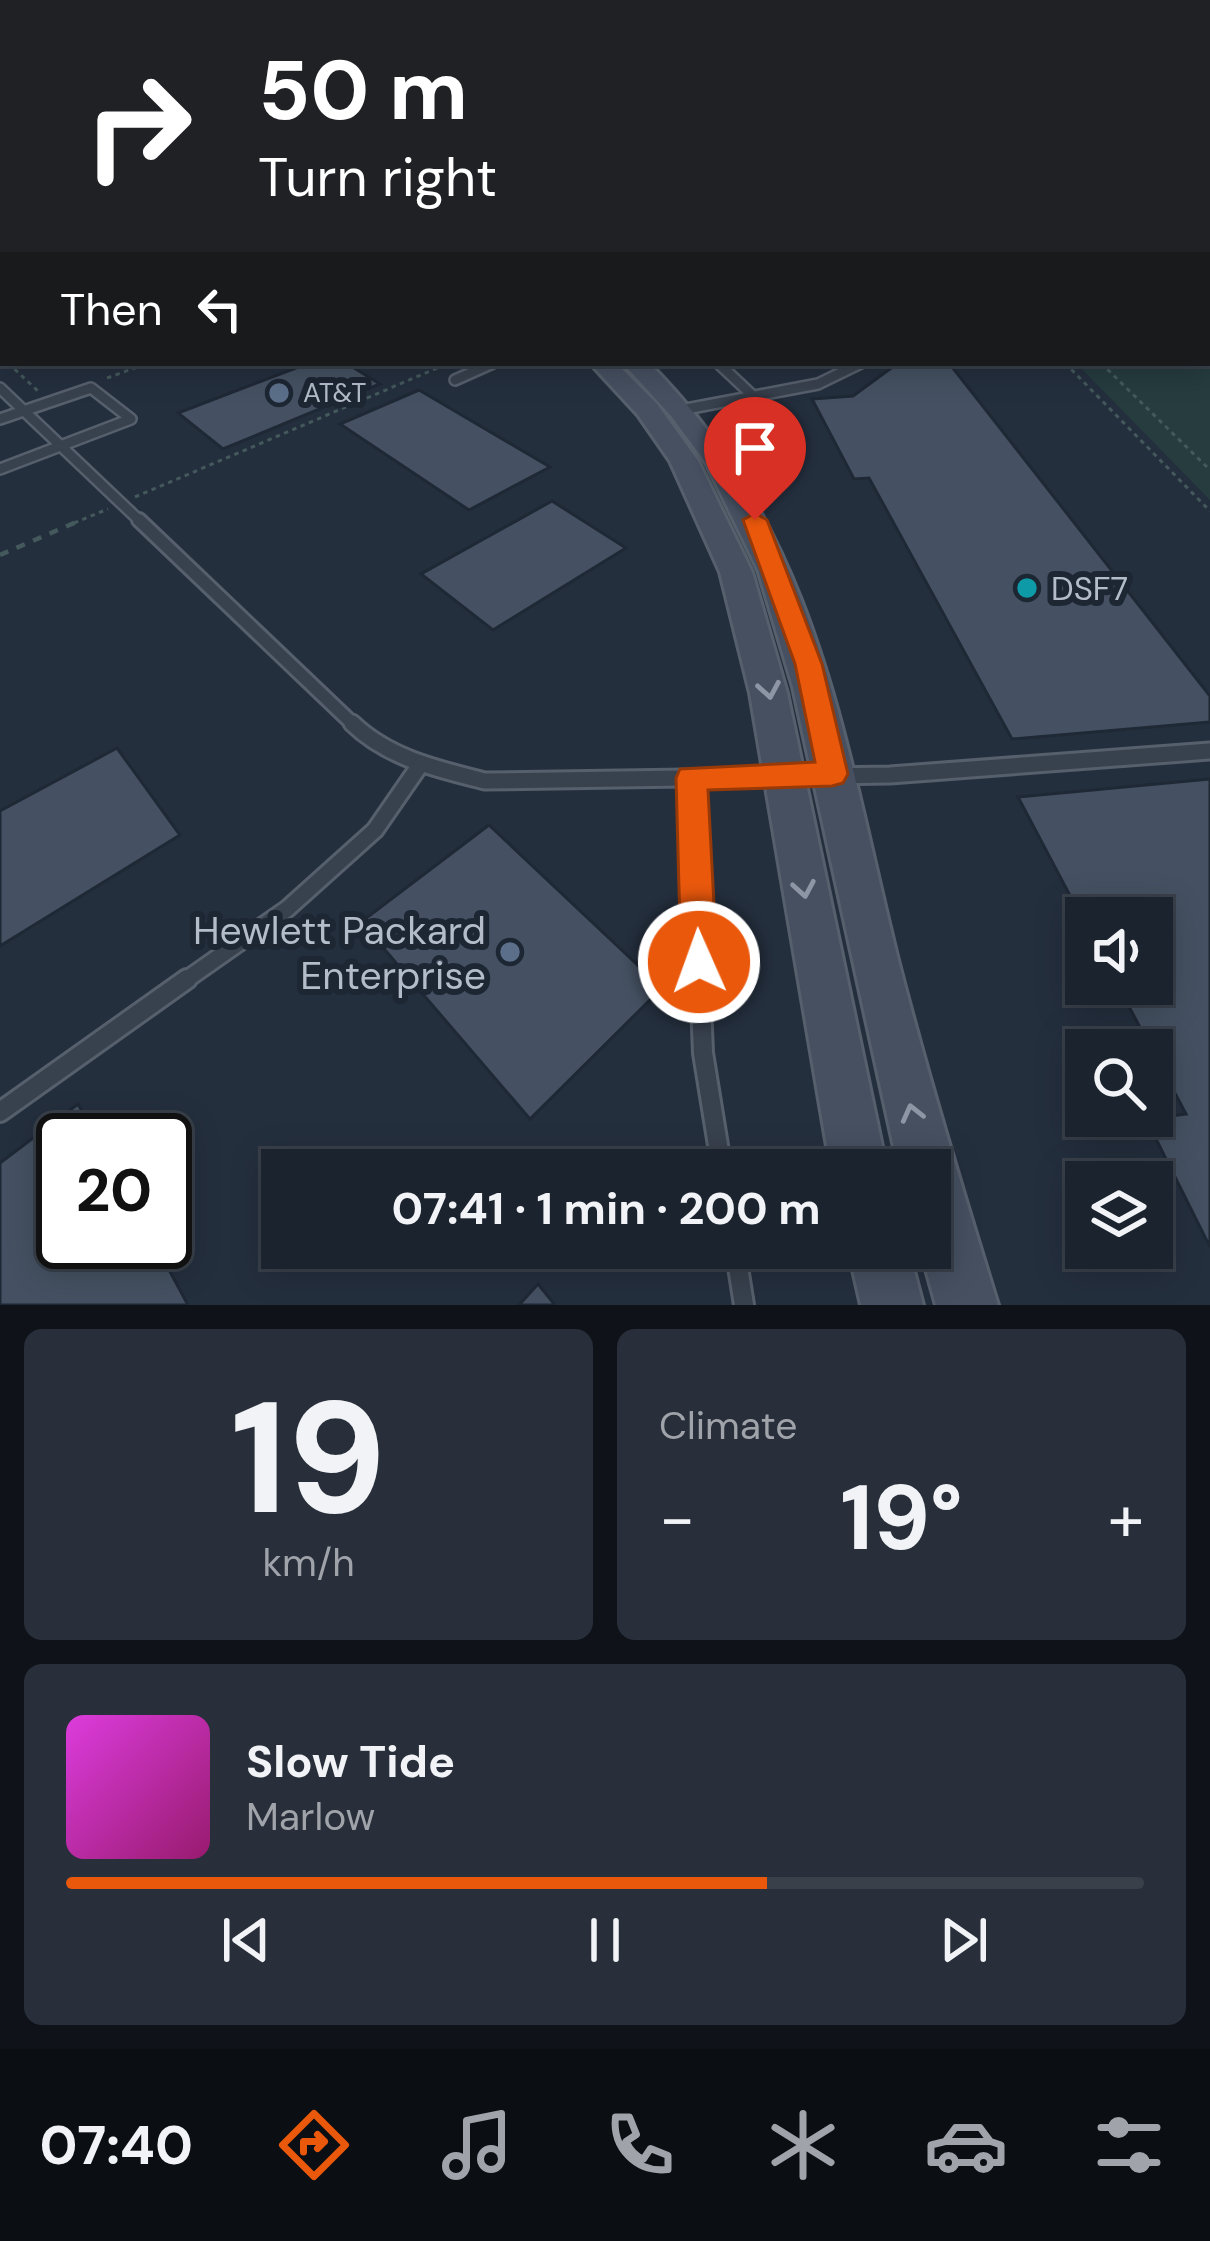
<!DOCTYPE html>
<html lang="en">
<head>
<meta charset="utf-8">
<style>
	body { margin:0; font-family:"DM Sans",sans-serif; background:#282f3a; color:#f1f3f6; height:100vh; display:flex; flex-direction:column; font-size:45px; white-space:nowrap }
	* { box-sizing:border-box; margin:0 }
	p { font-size:39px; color:#a0a4aa }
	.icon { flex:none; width:66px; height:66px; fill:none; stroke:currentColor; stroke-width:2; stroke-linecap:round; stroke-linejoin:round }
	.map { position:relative; height:1305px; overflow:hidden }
	.drawer { display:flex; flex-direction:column; gap:24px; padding:24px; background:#0f1319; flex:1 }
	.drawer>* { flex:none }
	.banner { position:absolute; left:0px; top:0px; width:1212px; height:366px; box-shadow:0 6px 30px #0003,0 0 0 3px #39404a; background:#202124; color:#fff; overflow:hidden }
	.buttons { position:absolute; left:1065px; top:897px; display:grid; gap:24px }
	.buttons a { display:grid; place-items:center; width:108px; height:108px; border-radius:0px; background:#1b232e; box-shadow:0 6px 30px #0003,0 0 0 3px #39404a; font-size:60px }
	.speed { position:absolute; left:36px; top:1113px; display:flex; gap:24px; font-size:60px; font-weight:700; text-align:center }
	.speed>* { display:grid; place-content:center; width:156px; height:156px; border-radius:50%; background:#1b232e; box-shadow:0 6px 30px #0003,0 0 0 3px #39404a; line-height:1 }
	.speed .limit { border:6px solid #111; border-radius:18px; background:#fff; color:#111 }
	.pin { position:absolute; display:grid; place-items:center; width:102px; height:102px; color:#fff; margin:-123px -51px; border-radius:50% 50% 50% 0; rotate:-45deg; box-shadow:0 0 12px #0007 }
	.pin .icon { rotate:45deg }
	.me { position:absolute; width:132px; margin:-66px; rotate:358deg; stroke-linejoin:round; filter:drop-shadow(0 0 9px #0008) }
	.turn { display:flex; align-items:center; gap:42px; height:252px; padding:0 60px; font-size:54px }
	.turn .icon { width:156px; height:156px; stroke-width:2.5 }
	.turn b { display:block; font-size:84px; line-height:102px }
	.then { display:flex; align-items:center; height:114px; padding:0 60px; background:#0003; gap:24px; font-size:45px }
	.big { font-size:90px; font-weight:700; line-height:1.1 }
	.drawer .widget { flex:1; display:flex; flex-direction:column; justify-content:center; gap:18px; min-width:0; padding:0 42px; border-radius:18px; background:#282f3a }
	.drawer .dial { align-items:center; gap:0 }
	.dial b { font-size:156px; line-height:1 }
	.song { display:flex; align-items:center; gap:36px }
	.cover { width:144px; height:144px; border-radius:18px; background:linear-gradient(135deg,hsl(300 70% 55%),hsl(320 70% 35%)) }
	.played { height:12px; border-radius:6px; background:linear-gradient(90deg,#ea580c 65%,#39404a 65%) }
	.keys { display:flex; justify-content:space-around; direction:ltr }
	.heat { display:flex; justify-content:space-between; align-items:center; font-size:66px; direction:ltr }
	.drawer .tiles { flex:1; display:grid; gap:24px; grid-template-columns:1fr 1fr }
	.widget:last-child { grid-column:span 2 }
	.trip { position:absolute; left:261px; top:1149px; width:690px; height:120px; border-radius:0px; background:#1b232e; box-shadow:0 6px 30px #0003,0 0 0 3px #39404a; font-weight:700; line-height:120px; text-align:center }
	.tabs { display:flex; height:192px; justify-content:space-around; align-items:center; background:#0b0e12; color:#a0a4aa }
	.tabs .icon { width:84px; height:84px }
	.tabs .on { color:#ea580c }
	.tabs b { font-size:54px; color:#f1f3f6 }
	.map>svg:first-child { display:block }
	.green { fill:#263c3f }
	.building { fill:#455162; stroke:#1f2835; stroke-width:3 }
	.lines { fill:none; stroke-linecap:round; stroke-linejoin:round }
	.lane-far3-casing { stroke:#565f6c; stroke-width:14 }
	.lane-far2-casing { stroke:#565f6c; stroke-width:18 }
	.lane-far1-casing { stroke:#565f6c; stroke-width:21 }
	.lane-casing { stroke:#565f6c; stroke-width:24 }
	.secondary-casing { stroke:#565f6c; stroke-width:6 }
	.path-far1 { stroke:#44595c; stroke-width:3; stroke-dasharray:4.5 4.5; stroke-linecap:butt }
	.path { stroke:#44595c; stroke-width:4.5; stroke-dasharray:9 9; stroke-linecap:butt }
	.lane-far3 { stroke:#38414e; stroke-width:9 }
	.lane-far2 { stroke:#38414e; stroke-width:12 }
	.lane-far1 { stroke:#38414e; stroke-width:15 }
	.lane { stroke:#38414e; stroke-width:18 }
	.secondary { fill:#465061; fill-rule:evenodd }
	.oneway { stroke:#8e96a5 }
	.route { fill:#ea580c; stroke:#983908; stroke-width:3 }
	.service-dot { fill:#5c6f8a; stroke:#1d2633; stroke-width:4.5 }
	.culture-dot { fill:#0f9aa8; stroke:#1d2633; stroke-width:4.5 }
	.labels { text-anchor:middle; stroke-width:12; stroke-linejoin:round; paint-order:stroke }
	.far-poi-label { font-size:27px; fill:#b4bcc9; stroke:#1d2633; text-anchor:start }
	.poi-label { font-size:33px; fill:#b4bcc9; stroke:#1d2633; text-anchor:start }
	.near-poi-label { font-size:39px; fill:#b4bcc9; stroke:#1d2633; text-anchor:end }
</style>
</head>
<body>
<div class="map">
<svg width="1210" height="1305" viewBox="0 0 1210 1305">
	<rect width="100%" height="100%" fill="#242f3e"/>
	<!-- green -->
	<g class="green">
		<polygon points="1210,134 1210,500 1076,363 1209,363"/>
		<path d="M608,363H620C722,457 793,605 805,743L764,586L727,523Z"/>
	</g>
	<!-- building -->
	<g class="building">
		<polygon points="309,363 346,363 380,384 223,449 178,413"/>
		<polygon points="898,363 949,363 1210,696 1210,722 1012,739 869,478 854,479 812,399 853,396"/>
		<polygon points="419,390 550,467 469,510 340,424"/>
		<polygon points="552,501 626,548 493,630 421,574"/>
		<polygon points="117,748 180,835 0,946 0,811"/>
		<polygon points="1210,779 1210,1247 1146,1119 1186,1114 1117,984 1152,984 1152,918 1086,918 1086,926 1018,797"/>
		<polygon points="489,825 662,988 530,1119 361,922"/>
		<polygon points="78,1104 98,1140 63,1140 63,1242 154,1242 188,1305 0,1305 0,1163"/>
		<polygon points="538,1284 555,1305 519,1305"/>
	</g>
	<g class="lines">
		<defs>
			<g id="lane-far3">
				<polyline points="718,363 751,394"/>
				<polyline points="455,380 493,363"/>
				<polyline points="0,388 142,523"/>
				<polyline points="681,410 818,384 861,363"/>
				<polyline points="0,419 91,388 131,419 0,469"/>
			</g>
			<polyline id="lane-far2" points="139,520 355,726"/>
			<g id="lane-far1">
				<path d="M352,723C388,758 437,769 485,781L890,775L1210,751"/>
				<polyline points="692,778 700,982"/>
				<polyline points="183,982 287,909 375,830 420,765"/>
			</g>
			<g id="lane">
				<polyline points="700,979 703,1053 722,1170"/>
				<polyline points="0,1112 187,979"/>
				<polyline points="735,1248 744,1305"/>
			</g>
			<g id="secondary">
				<polygon points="0,148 3,149 3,159 0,158"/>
				<polygon points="590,363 616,363 657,404 698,461 752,572 787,693 887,1170 831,1170 750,693 720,572 670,461 638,415"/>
				<path d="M623,363H649C818,534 842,733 897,956C927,1074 962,1189 998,1305H936L920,1248H930V1170H899L793,687L758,570L706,463L672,417Z"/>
				<polygon points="848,1248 908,1248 923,1305 861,1305"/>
			</g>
		</defs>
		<!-- lane-far3 casing -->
		<use href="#lane-far3" class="lane-far3-casing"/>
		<!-- lane-far2 casing -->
		<use href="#lane-far2" class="lane-far2-casing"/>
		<!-- lane-far1 casing -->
		<use href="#lane-far1" class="lane-far1-casing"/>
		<!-- lane casing -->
		<use href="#lane" class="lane-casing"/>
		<!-- secondary casing -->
		<use href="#secondary" class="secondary-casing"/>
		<!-- path-far1 -->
		<g class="path-far1">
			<polyline points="8,363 39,392"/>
			<polyline points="1065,363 1210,511"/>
			<polyline points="1101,363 1210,470"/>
			<polyline points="107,378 149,363"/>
			<polyline points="135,497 449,363"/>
			<polyline points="74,523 108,509"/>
		</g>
		<!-- path -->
		<polyline class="path" points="0,555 81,520"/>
		<!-- lane-far3 -->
		<use href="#lane-far3" class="lane-far3"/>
		<!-- lane-far2 -->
		<use href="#lane-far2" class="lane-far2"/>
		<!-- lane-far1 -->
		<use href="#lane-far1" class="lane-far1"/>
		<!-- lane -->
		<use href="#lane" class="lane"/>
		<!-- secondary -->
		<use href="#secondary" class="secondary"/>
	</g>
	<!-- one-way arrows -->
	<defs><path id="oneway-chevron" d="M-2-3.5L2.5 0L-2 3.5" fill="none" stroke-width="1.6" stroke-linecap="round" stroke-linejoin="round" transform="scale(3)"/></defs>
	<g class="oneway">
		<use href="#oneway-chevron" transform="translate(769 690) rotate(80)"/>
		<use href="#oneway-chevron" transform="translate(804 889) rotate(80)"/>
		<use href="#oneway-chevron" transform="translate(912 1113) rotate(-104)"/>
	</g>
	<!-- sky -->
	<linearGradient id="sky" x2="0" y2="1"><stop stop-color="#141a22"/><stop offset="0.42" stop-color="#3f4d63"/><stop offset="1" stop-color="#3f4d63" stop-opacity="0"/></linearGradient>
	<rect width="1210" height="317" fill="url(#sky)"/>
	<!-- route -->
	<polygon class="route" points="755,513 767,520 822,664 848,774 843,783 832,786 708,790 717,962 712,974 699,979 686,974 681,962 676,778 680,769 815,762 795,664 743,520"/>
	<!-- markers -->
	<g class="service-dot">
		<circle cx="279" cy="393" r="12"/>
		<circle cx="510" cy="952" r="12"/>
	</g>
	<circle class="culture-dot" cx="1027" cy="588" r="12"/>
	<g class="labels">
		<!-- far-poi labels -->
		<g class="far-poi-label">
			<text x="303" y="402">AT&amp;T</text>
		</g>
		<!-- poi labels -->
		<g class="poi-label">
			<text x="1051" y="600">DSF7</text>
		</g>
		<!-- near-poi labels -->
		<g class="near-poi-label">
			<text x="486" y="944">Hewlett Packard<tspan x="486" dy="45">Enterprise</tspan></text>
		</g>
	</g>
</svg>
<div class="buttons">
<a><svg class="icon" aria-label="sound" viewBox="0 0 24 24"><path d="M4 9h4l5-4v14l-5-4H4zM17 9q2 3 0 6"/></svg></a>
<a><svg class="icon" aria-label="search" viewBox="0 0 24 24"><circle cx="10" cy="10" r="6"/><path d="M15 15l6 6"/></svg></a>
<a><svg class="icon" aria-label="layers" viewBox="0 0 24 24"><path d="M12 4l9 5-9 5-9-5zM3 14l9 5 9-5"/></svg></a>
</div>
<div class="speed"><div class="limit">20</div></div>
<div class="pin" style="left:755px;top:520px;background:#d93025"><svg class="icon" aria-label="arrive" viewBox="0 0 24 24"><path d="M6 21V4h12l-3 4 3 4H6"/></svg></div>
<svg class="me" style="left:699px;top:962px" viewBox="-20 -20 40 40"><circle r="17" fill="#ea580c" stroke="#fff" stroke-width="3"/><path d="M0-11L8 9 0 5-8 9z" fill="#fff"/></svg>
<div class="trip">07:41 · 1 min · 200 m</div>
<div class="banner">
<div class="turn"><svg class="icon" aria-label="right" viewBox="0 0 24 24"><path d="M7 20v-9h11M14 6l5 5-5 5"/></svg><div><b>50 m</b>Turn right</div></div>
<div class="then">Then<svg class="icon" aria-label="left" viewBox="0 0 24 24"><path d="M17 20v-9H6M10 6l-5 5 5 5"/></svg></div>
</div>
</div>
<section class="drawer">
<div class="tiles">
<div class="widget dial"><b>19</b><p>km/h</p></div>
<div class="widget"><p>Climate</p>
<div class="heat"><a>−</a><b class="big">19°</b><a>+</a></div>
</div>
<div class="widget">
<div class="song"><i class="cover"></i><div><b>Slow Tide</b><p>Marlow</p></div></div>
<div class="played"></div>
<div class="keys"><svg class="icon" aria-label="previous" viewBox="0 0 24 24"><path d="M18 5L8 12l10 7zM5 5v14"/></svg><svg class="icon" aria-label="pause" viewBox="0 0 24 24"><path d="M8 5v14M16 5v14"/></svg><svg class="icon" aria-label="next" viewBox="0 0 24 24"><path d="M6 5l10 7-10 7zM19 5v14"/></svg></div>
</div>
</div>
</section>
<nav class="tabs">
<b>07:40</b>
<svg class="icon on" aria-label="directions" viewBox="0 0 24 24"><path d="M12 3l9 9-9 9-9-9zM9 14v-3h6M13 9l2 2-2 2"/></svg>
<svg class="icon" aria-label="music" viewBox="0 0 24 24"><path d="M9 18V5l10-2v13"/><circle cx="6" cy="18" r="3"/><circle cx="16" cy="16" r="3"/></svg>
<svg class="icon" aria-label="phone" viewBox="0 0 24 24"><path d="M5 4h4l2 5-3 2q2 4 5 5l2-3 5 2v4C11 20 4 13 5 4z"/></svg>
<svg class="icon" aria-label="climate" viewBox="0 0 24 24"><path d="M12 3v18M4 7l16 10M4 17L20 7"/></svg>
<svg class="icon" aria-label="car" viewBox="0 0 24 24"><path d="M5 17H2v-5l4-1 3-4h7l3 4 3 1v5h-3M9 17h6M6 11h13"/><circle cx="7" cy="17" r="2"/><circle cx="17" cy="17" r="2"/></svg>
<svg class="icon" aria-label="filters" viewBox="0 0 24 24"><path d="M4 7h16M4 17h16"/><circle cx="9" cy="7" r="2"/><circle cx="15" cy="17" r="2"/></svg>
</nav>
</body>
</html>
